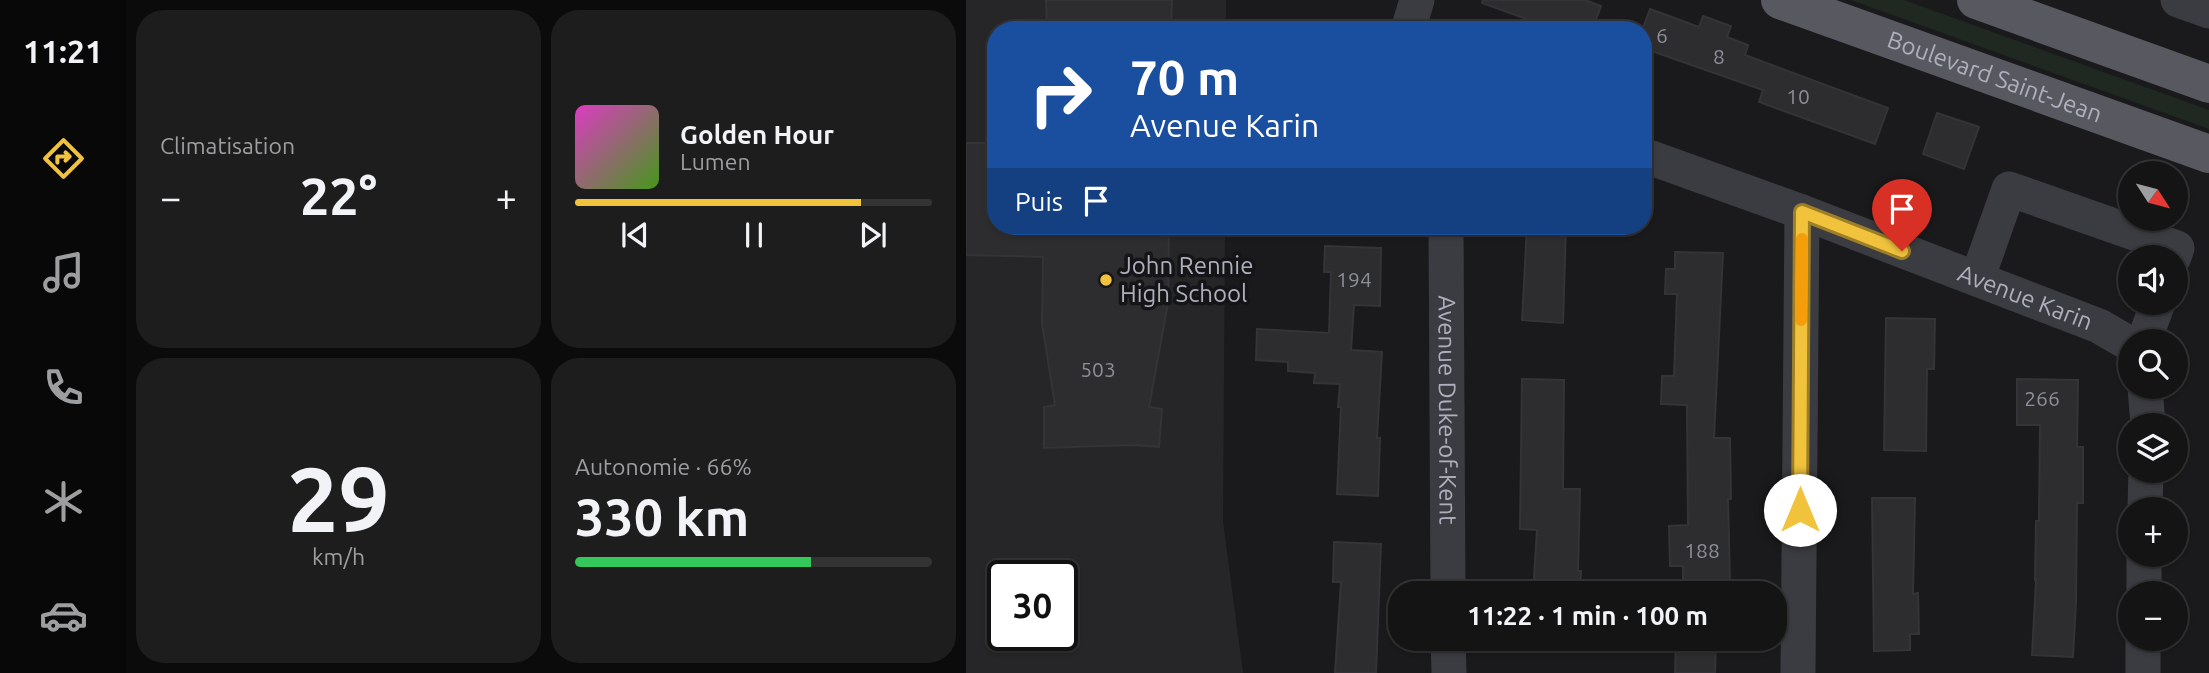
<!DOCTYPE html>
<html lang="fr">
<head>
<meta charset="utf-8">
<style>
	body { margin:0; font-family:Ubuntu,sans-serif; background:#1d1d1e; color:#f1f3f6; height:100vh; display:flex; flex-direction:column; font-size:26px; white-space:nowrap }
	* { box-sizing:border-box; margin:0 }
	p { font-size:23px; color:#9d9ea0 }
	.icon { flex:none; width:38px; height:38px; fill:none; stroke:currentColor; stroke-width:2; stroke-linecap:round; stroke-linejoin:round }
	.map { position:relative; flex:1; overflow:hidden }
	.sheet { display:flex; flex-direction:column; gap:10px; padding:10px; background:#0b0b0c; width:840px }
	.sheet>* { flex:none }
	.guide { position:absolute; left:21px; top:21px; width:665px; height:214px; border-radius:28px; box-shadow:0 2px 5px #0004,0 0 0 2px #333334; background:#1a4fa0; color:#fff; overflow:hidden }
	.needle { width:46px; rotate:126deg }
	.fabs { position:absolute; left:1152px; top:161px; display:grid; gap:14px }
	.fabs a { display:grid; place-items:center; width:70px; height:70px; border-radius:50%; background:#141415; box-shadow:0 2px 5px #0004,0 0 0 2px #333334; font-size:35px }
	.speed { position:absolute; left:21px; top:560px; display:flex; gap:14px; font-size:35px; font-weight:700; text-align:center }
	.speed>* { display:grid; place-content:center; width:91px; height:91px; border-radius:50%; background:#141415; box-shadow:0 2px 5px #0004,0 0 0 2px #333334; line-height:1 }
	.speed .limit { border:4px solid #111; border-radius:10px; background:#fff; color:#111 }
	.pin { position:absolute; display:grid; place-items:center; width:60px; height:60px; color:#fff; margin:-72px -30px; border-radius:50% 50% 50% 0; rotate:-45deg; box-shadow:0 0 7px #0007 }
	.pin .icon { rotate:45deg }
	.me { position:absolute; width:77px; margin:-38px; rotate:0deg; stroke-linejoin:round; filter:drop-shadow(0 0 5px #0008) }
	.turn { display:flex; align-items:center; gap:24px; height:147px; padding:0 28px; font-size:32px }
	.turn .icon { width:91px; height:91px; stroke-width:2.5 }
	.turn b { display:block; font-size:49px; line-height:60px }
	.then { display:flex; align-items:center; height:66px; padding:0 28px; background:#0003; gap:14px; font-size:26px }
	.big { font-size:52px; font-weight:700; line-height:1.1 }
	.sheet .tile { flex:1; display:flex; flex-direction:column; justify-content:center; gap:10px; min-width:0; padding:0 24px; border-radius:28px; background:#1d1d1e }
	.sheet .dial { align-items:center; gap:0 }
	.dial b { font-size:91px; line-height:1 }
	.song { display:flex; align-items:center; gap:21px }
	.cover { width:84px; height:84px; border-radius:10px; background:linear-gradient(135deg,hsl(310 70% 55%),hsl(100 70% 35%)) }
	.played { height:7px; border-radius:4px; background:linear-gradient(90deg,#f1c33d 80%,#333334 80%) }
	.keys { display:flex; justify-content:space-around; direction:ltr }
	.heat { display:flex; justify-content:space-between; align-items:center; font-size:38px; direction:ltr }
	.charge { height:10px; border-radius:5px; background:linear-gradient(90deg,#34c759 66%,#333334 0) }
	.sheet .tiles { flex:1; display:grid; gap:10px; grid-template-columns:repeat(2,1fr) }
	.trip { position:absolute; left:422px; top:581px; width:399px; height:70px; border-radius:28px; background:#141415; box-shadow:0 2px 5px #0004,0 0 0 2px #333334; font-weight:700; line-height:70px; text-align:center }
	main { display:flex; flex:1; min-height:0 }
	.tabs { display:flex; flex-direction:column; width:126px; justify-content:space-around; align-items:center; background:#080808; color:#9d9ea0 }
	.tabs .icon { width:49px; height:49px }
	.tabs .selected { color:#f1c33d }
	.tabs b { font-size:32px; color:#f1f3f6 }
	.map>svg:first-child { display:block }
	.built { fill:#262629; fill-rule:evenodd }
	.green { fill:#202822 }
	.building { fill:#2d2d30; stroke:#343438; stroke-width:2 }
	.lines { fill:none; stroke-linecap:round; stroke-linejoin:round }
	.minor { stroke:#3b3c41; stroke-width:35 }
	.major { stroke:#575860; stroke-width:38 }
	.route-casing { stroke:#9d7f28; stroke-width:18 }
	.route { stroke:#f1c33d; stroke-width:12 }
	.slow { stroke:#f59e0b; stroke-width:12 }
	.poi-dot { fill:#f1c33d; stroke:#151517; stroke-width:2.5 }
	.labels { text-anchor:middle; stroke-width:7; stroke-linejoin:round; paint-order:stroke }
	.number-label { font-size:21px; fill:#8c8e98 }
	.street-label { font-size:24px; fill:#adb0bc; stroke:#151517 }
	.poi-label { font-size:24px; fill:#adb0bc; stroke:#151517; text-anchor:start }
</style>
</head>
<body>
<main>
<nav class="tabs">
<b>11:21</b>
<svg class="icon selected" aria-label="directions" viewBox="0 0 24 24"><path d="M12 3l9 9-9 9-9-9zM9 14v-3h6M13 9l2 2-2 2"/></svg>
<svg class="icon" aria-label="music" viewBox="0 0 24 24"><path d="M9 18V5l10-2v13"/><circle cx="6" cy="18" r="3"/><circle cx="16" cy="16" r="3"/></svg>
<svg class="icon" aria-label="phone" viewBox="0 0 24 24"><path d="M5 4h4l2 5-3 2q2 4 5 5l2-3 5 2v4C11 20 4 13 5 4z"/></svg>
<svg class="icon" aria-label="climate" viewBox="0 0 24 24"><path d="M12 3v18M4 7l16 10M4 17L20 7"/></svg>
<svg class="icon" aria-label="car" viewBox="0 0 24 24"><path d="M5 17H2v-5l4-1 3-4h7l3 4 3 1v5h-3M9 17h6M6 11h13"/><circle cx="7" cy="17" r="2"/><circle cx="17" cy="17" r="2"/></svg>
</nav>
<section class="sheet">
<div class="tiles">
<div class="tile"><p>Climatisation</p>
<div class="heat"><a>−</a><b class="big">22°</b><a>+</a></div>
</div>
<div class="tile">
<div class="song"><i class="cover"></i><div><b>Golden Hour</b><p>Lumen</p></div></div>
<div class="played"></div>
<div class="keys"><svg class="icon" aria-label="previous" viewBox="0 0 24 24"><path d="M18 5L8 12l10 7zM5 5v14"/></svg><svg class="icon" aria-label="pause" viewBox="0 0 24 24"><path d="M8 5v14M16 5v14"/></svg><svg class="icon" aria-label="next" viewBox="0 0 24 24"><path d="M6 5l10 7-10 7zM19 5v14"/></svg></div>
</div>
<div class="tile dial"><b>29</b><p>km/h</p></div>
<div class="tile"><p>Autonomie · 66%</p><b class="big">330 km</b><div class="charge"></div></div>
</div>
</section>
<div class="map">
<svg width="1243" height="673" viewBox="0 0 1243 673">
	<rect width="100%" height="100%" fill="#1a1a1c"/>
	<!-- built -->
	<path class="built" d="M0,0H260V30H30V226H259L257,521L277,673H0ZM37,576H96V635H37Z"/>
	<!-- green -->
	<polygon class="green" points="885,0 938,0 1243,110 1243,129"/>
	<!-- building -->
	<g class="building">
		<polygon points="80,0 206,0 205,30 81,30"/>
		<polygon points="517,0 619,0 635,6 626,30 591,30 516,3"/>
		<polygon points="684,9 733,27 737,16 765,26 761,37 782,45 779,55 922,108 909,144 793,102 797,90 677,48 677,28"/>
		<polygon points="971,113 1013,127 998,169 957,154"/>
		<polygon points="0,143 30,143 30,226 203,226 202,303 183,407 196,409 193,447 167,445 78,448 78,407 89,405 76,323 77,257 0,255"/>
		<polygon points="561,226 600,226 597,323 556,320"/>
		<polygon points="359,246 415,248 414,306 388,305 385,350 416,352 411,438 414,438 412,496 371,494 375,407 372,407 374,384 348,383 349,373 322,371 322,362 290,360 291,329 363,333 365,272 358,272"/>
		<polygon points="709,252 757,253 748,438 764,438 765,499 762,499 764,582 717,584 717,566 704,566 703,526 722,525 721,405 695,404 696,376 708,376 711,294 699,294 700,269 709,269"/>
		<polygon points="920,318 969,319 968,369 961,369 960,451 918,450"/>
		<polygon points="556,379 598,380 597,489 614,489 612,571 615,571 614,593 567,593 571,530 554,529"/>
		<polygon points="1051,379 1112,380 1111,447 1117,447 1117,503 1111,503 1110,602 1107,657 1066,655 1070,580 1069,580 1070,521 1073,521 1074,425 1051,425"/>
		<polygon points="906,498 949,498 947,594 952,593 953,634 944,634 944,650 908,651"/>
		<polygon points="368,542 415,544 410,673 369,673 375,582 367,582"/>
		<polygon points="710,639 750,639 749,673 709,673"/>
	</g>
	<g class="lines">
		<!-- minor -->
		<g class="minor">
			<polyline points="1212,0 1243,11"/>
			<polyline points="442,30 451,0"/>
			<path id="s1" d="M677,155L836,212L1133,326L1164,344"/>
			<path id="s2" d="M480,226L482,593"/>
			<polyline points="1011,279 1043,189 1211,248 1208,257"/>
			<polyline points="1178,341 1192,303"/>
			<polyline points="1179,387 1182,425"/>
			<polyline points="1179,509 1180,471"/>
			<polyline points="1178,593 1178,555"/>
			<polyline points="482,639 483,673"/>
			<polyline points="832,673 836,212"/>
			<polyline points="1177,673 1177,639"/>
		</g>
		<!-- major -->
		<g class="major">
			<path id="s3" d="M814,0L1243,154"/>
			<polyline points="1010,0 1243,84"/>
		</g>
	</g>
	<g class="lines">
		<defs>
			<polyline id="route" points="834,510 836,212 936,251"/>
		</defs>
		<!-- route casing -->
		<use href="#route" class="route-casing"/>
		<!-- route -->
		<use href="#route" class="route"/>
		<!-- slow -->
		<polyline class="slow" points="835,320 836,239"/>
	</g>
	<!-- markers -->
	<circle class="poi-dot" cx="140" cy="280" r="7"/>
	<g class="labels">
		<!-- number labels -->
		<g class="number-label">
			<text x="696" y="43">6</text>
			<text x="753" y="64">8</text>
			<text x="832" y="104">10</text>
			<text x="388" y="287">194</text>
			<text x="132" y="377">503</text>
			<text x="1076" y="406">266</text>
			<text x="736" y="558">188</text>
		</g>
		<!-- street labels -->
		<g class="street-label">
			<text dy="8" stroke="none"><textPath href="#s3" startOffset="228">Boulevard Saint-Jean</textPath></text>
			<text dy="8" stroke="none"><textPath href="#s1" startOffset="408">Avenue Karin</textPath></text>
			<text dy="8" stroke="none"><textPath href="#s2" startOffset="184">Avenue Duke-of-Kent</textPath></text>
		</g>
		<!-- poi labels -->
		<g class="poi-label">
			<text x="154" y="274">John Rennie<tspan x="154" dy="28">High School</tspan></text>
		</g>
	</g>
</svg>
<div class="fabs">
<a><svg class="needle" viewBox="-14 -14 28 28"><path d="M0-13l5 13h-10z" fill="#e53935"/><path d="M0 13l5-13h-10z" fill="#9d9ea0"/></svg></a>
<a><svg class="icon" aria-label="sound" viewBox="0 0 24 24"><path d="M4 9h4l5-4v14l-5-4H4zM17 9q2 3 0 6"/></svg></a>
<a><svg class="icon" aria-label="search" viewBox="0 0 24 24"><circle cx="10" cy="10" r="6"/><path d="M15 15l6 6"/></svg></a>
<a><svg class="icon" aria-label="layers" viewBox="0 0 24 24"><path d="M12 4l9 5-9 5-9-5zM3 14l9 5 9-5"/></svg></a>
<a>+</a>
<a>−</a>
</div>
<div class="speed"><div class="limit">30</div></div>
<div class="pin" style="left:936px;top:251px;background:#d93025"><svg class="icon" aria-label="arrive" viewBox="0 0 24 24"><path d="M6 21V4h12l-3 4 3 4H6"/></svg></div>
<svg class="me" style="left:834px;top:510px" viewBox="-20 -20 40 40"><circle r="19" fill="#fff"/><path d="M0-13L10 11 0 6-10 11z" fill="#f1c33d"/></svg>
<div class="trip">11:22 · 1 min · 100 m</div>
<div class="guide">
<div class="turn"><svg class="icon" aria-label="right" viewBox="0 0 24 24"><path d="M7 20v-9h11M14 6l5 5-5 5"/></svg><div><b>70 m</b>Avenue Karin</div></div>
<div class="then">Puis<svg class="icon" aria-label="arrive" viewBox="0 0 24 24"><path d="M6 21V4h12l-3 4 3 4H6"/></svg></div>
</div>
</div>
</main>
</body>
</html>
